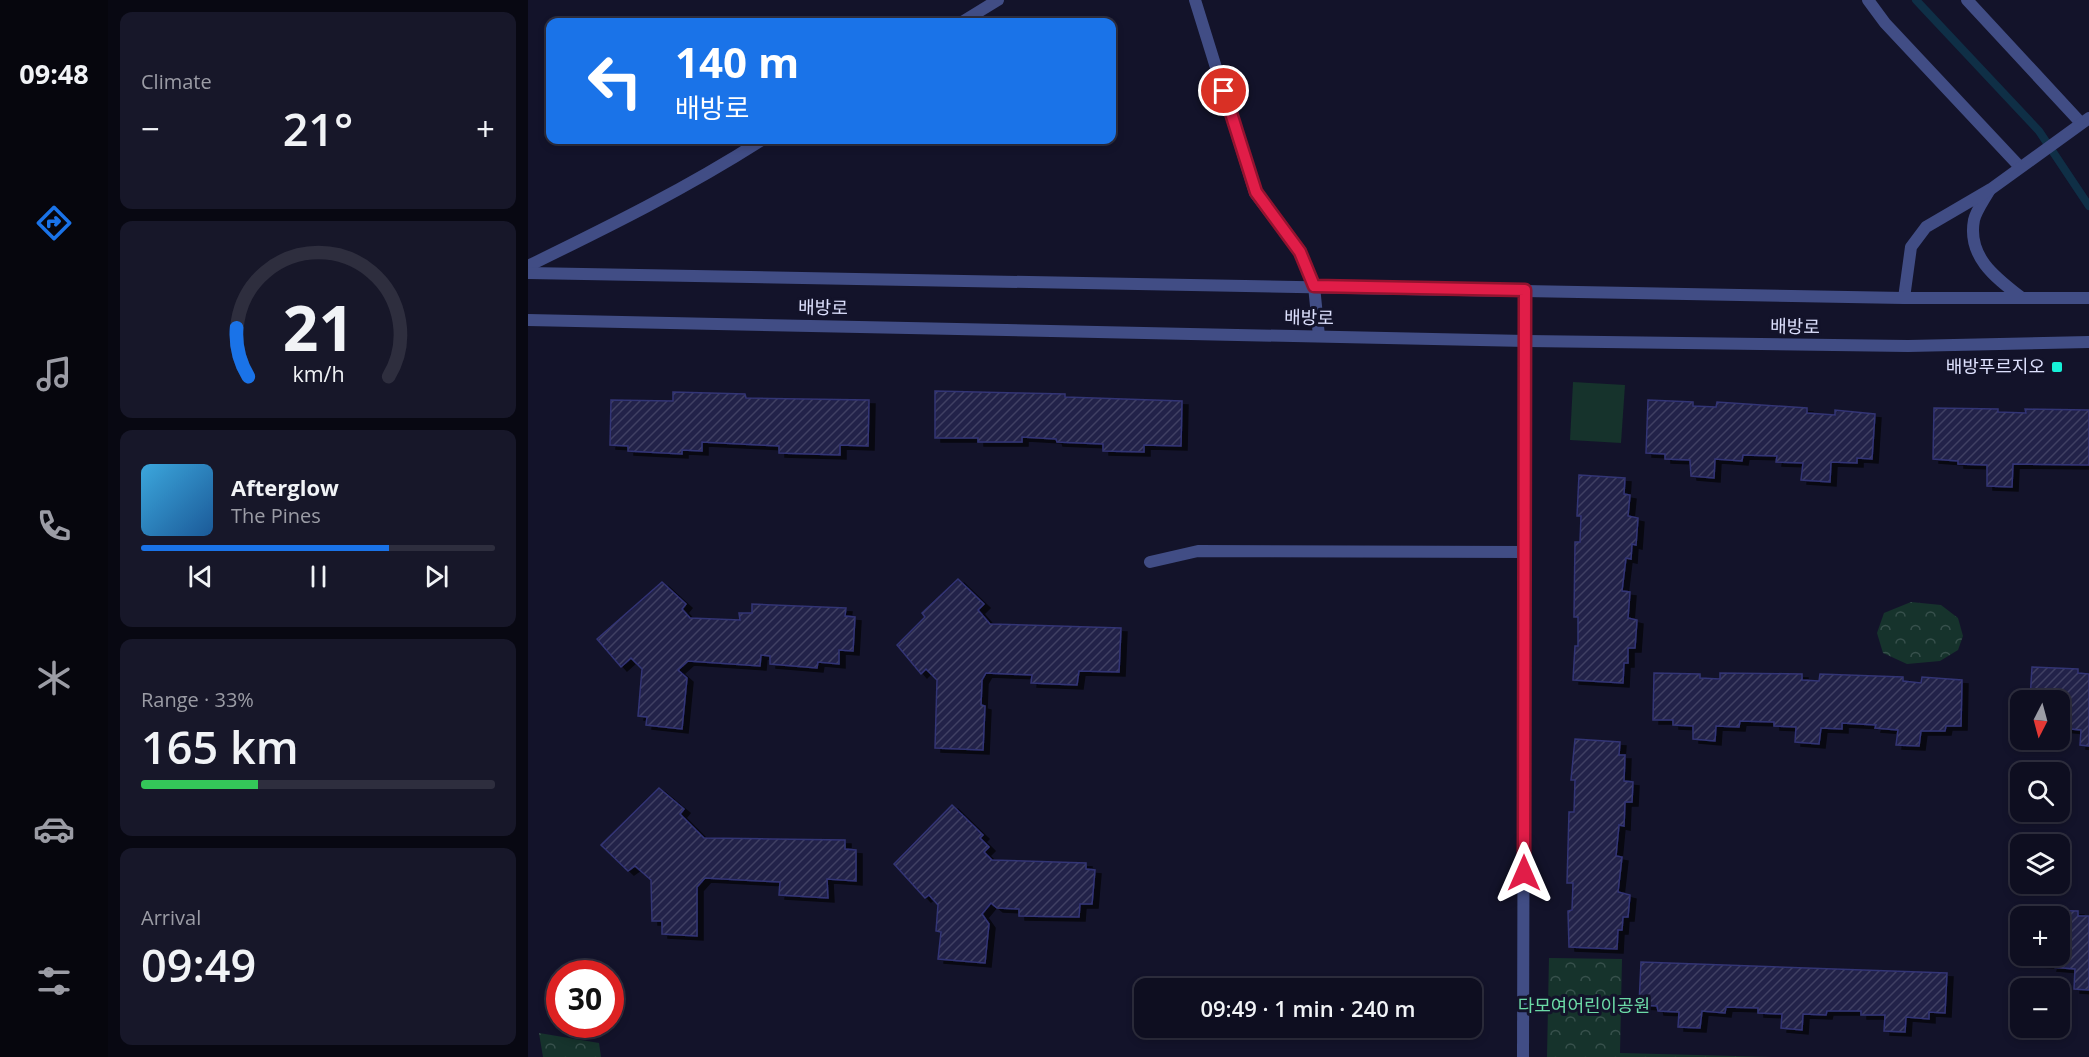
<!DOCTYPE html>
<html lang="en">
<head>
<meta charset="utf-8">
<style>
	body { margin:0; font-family:"Open Sans","Noto Sans KR",sans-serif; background:#171729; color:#f1f3f6; height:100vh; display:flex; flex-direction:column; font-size:22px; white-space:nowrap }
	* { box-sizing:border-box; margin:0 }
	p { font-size:20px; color:#9b9ca5 }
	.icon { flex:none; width:33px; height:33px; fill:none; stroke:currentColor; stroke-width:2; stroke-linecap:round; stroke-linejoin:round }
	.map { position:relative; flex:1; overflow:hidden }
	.panel { display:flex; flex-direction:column; gap:12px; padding:12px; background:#080812; width:420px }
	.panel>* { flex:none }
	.guide { position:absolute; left:18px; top:18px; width:570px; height:126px; border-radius:12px; box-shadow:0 3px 9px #0003,0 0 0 2px #2e2e3e; background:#1a73e8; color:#fff; overflow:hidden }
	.needle { width:39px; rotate:186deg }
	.controls { position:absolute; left:1482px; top:690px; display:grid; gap:12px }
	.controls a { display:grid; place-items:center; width:60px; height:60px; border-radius:12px; background:#0e0e20; box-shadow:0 3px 9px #0003,0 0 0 2px #2e2e3e; font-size:30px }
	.speed { position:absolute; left:18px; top:960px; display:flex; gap:12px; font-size:30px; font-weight:700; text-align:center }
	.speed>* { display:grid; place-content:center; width:78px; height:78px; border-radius:50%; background:#0e0e20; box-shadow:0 3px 9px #0003,0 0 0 2px #2e2e3e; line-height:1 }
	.speed .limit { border:9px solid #d22; background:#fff; color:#111 }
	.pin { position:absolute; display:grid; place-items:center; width:51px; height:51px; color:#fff; margin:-26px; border:3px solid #fff; border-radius:50%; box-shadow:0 2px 6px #0007 }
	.me { position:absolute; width:66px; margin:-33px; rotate:0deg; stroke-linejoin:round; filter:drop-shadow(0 0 4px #0008) }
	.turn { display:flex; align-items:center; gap:21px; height:126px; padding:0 30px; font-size:27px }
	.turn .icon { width:78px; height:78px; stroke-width:2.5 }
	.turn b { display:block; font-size:42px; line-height:51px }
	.big { font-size:45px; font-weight:600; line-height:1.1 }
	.panel .tile { flex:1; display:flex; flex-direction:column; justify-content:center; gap:9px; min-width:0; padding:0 21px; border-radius:12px; background:#171729 }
	.panel .dial { align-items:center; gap:0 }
	.dial svg { height:156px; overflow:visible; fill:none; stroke:#2e2e3e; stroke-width:7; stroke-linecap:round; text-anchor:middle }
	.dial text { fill:#f1f3f6; stroke:none }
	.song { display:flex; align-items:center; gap:18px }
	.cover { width:72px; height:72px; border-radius:9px; background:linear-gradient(135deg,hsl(200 70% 55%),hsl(210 70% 35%)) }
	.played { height:6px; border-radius:3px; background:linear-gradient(90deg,#1a73e8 70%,#2e2e3e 70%) }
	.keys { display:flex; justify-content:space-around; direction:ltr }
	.heat { display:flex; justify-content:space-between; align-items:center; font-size:33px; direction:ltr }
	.charge { height:9px; border-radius:4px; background:linear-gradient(90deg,#34c759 33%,#2e2e3e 0) }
	.trip { position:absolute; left:606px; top:978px; width:348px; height:60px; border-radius:12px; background:#0e0e20; box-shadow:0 3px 9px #0003,0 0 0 2px #2e2e3e; font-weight:600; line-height:60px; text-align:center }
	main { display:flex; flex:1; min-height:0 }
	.dock { display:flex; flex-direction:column; width:108px; justify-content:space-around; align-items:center; background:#06060d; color:#9b9ca5 }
	.dock .icon { width:42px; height:42px }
	.dock .on { color:#1a73e8 }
	.dock b { font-size:27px; color:#f1f3f6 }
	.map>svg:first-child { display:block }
	.grass { fill:#16332c }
	.forest { fill:url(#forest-crowns) }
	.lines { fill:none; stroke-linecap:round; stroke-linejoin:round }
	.stream { stroke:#0f2f46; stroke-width:8 }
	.building { fill:url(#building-hatch); stroke:#333474; stroke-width:1.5; filter:url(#shadow) }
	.service { stroke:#414d85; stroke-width:12 }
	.minor { stroke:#414d85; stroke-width:12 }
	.tertiary { stroke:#414d85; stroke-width:12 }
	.route-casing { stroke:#92132f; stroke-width:15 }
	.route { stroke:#e11d48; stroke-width:10 }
	.poi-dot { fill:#16f1d8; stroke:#13132a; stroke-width:2 }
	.labels { text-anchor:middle; stroke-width:6; stroke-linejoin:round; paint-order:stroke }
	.street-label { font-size:18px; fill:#dde0fd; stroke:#13132a }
	.poi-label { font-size:18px; fill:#dde0fd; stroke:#13132a; text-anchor:end }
	.park-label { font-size:18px; fill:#6cdaa7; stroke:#13132a }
</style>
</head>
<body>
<main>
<nav class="dock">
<b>09:48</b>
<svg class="icon on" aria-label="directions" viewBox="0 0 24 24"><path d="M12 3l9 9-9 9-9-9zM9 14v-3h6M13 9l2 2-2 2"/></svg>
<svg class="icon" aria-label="music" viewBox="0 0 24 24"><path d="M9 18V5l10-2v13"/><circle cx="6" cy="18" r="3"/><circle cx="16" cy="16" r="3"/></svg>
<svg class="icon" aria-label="phone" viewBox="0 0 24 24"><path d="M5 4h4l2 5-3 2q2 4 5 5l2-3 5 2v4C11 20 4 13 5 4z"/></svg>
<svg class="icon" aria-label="climate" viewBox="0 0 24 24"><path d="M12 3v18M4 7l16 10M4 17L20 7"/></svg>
<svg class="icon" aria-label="car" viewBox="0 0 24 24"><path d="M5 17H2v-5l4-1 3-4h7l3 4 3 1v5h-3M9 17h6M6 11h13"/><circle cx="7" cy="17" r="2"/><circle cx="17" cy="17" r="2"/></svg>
<svg class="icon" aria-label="filters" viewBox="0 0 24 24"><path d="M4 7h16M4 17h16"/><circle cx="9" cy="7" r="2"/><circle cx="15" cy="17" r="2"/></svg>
</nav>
<section class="panel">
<div class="tile"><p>Climate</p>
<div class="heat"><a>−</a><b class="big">21°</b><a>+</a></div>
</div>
<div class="tile dial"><svg viewBox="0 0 100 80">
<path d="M14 69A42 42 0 1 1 86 69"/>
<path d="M14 69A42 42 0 0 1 8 44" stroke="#1a73e8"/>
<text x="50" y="56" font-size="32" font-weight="700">21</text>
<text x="50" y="72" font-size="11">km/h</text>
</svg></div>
<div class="tile">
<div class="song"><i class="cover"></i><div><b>Afterglow</b><p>The Pines</p></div></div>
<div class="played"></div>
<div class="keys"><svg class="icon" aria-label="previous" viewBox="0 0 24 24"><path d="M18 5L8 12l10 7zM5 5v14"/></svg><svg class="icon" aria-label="pause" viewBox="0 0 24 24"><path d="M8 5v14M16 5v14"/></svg><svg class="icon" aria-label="next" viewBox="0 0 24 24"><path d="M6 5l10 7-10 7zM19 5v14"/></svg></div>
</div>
<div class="tile"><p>Range · 33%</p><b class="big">165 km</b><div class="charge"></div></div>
<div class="tile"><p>Arrival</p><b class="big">09:49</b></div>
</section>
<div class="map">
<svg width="1561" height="1057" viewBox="0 0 1561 1057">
	<defs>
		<pattern id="forest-crowns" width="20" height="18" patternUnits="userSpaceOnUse" patternTransform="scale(1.5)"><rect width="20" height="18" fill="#16332c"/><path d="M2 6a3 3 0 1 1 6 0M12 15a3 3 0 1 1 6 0" fill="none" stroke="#37504c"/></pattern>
		<pattern id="building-hatch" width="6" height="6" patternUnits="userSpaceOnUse" patternTransform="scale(1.5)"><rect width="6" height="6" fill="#202049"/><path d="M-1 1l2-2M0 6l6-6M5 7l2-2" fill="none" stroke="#404064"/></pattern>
		<filter id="shadow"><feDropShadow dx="6" dy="4" stdDeviation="0" flood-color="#0009"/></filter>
	</defs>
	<rect width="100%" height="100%" fill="#13132a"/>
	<!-- grass -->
	<polygon class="grass" points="1045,382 1097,385 1093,443 1042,440"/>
	<!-- forest -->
	<g class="forest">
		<polygon points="1383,602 1413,605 1430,618 1435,636 1430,650 1412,661 1379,664 1355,653 1349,633 1356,613"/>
		<polygon points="1021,958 1094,959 1092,1053 1245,1057 1019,1057"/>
		<polygon points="11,1033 71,1043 73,1057 15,1057"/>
	</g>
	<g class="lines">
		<!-- stream -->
		<polyline class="stream" points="1388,0 1511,131 1561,206"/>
	</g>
	<!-- building -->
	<g class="building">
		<polygon points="407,391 537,394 537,397 654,401 653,446 616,445 616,452 575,451 575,444 529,442 528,439 494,437 494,442 450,442 450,438 407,438"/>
		<polygon points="145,392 217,394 218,398 341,400 340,446 312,445 312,455 251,453 251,446 174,442 174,451 154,450 154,454 100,451 100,446 82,445 83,400 145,401"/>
		<polygon points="1120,400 1165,402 1165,406 1188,407 1189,402 1279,408 1279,413 1307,415 1307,410 1347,414 1344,459 1329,458 1329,463 1303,462 1302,482 1273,480 1275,463 1248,462 1249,456 1215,455 1214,461 1187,459 1186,478 1163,476 1162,460 1137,459 1137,454 1118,453"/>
		<polygon points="1406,408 1470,409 1470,412 1498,413 1497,409 1561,410 1561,465 1485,464 1484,487 1459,486 1459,465 1430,464 1430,461 1405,459"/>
		<polygon points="1051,475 1097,478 1096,494 1102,495 1100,516 1110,518 1108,545 1104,544 1103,559 1098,558 1094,591 1102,592 1100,618 1109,620 1107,648 1100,648 1100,663 1096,663 1095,683 1045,680 1047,646 1050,646 1050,617 1046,617 1047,542 1052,542 1053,516 1049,516"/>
		<polygon points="430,579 456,604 450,610 462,624 593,628 591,672 551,671 549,685 503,683 504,675 458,673 454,680 453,705 457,706 455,750 407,748 409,680 398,669 393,674 369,645 397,617 394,613"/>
		<polygon points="134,582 158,604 154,609 162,618 212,620 211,613 224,613 224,604 318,608 317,616 327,617 325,651 311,650 311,664 290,662 289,668 242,664 242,656 233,655 232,666 160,661 150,670 159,678 154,729 118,725 119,717 110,716 114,669 103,658 93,667 69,639"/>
		<polygon points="1504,667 1550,669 1550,673 1561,674 1561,746 1552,745 1553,730 1532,728 1532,700 1502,700"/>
		<polygon points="1126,673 1172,674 1172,678 1192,679 1192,673 1274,674 1274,680 1291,681 1292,674 1375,677 1375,681 1393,683 1394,677 1434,680 1433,726 1418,726 1417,731 1393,731 1391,746 1368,745 1370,730 1347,728 1348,725 1314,723 1314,729 1293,728 1291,744 1267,742 1268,727 1246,726 1246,722 1212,721 1211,727 1188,726 1187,741 1165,739 1165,726 1145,725 1145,720 1125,720"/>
		<polygon points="1047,739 1092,742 1091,755 1097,755 1096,781 1105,782 1104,802 1097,802 1096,826 1091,825 1088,856 1094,857 1090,892 1102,895 1100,917 1095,917 1094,930 1090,930 1089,949 1041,947 1040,911 1044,910 1045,883 1039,883 1041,812 1046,812 1047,780 1043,780"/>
		<polygon points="131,788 156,809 152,814 176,838 317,840 317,849 328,850 328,881 299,879 300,898 251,895 252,882 177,878 169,887 169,936 134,934 134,921 124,921 123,880 107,866 100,871 73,845"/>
		<polygon points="424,805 455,835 452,838 461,847 456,852 464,860 558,863 558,869 567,870 564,904 552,904 551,917 491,916 491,909 469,908 463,903 454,914 461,924 457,963 410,959 413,932 408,931 410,905 401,895 397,898 366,864"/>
		<polygon points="1509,910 1550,911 1550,916 1561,916 1561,990 1546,989 1547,969 1523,967 1524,964 1505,963 1505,956 1532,956 1532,916 1508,916"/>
		<polygon points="1113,962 1419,973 1417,1013 1401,1012 1401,1019 1378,1017 1377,1032 1356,1031 1357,1015 1333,1015 1333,1011 1299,1011 1298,1015 1275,1014 1274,1030 1253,1028 1254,1014 1230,1013 1230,1008 1198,1007 1197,1013 1174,1011 1172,1028 1150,1027 1151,1012 1130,1011 1129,1006 1111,1005"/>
	</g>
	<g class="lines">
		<!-- service -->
		<g class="service">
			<polyline points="1340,0 1357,23 1492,167"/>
			<polyline points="1439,0 1553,123"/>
			<polyline points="434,22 470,0"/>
			<path d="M0,266C80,227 159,188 234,140"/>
			<polyline points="622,562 670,551 998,552"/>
		</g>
		<!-- minor -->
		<g class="minor">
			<polyline points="667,0 727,193 772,252 786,286 791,336"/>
			<path d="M1461,191C1456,200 1448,211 1446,220C1439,257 1468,278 1494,298"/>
			<polyline points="1376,298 1383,247 1398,227 1463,189 1561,118"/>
			<polyline points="995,1057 997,289"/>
		</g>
		<!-- tertiary -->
		<g class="tertiary">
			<polyline points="0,273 1376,298 1561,298"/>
			<polyline points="0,320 999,341 1380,346 1561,342"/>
		</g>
	</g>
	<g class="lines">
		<defs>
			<polyline id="route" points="696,91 728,192 772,252 786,286 997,290 996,873"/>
		</defs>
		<!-- route casing -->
		<use href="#route" class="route-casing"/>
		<!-- route -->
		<use href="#route" class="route"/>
	</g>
	<!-- markers -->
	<rect class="poi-dot" x="1523" y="361" width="12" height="12" rx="3"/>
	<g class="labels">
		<!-- street labels -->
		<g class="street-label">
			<text transform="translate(295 308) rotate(1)" y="6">배방로</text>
			<text transform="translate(781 318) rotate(1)" y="6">배방로</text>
			<text transform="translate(1267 327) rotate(1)" y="6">배방로</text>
		</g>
		<!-- poi labels -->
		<g class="poi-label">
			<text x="1517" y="373">배방푸르지오</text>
		</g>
		<!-- park labels -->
		<g class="park-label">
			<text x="1056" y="1012">다모여어린이공원</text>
		</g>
	</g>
</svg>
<div class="controls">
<a><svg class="needle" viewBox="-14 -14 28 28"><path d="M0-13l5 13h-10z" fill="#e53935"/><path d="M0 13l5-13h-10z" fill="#9b9ca5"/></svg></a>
<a><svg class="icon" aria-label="search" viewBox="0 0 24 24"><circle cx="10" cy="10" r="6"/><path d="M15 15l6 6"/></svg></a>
<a><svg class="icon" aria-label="layers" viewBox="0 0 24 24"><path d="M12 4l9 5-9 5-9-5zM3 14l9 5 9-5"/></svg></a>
<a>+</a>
<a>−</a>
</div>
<div class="speed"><div class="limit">30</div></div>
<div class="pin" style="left:696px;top:91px;background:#d93025"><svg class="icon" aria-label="arrive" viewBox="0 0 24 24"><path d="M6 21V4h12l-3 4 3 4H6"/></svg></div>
<svg class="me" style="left:996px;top:873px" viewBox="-20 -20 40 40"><path d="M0-17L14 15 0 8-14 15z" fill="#e11d48" stroke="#fff" stroke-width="4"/></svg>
<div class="trip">09:49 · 1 min · 240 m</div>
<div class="guide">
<div class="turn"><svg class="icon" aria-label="left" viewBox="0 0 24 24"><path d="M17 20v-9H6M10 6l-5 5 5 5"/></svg><div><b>140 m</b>배방로</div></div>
</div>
</div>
</main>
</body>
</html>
